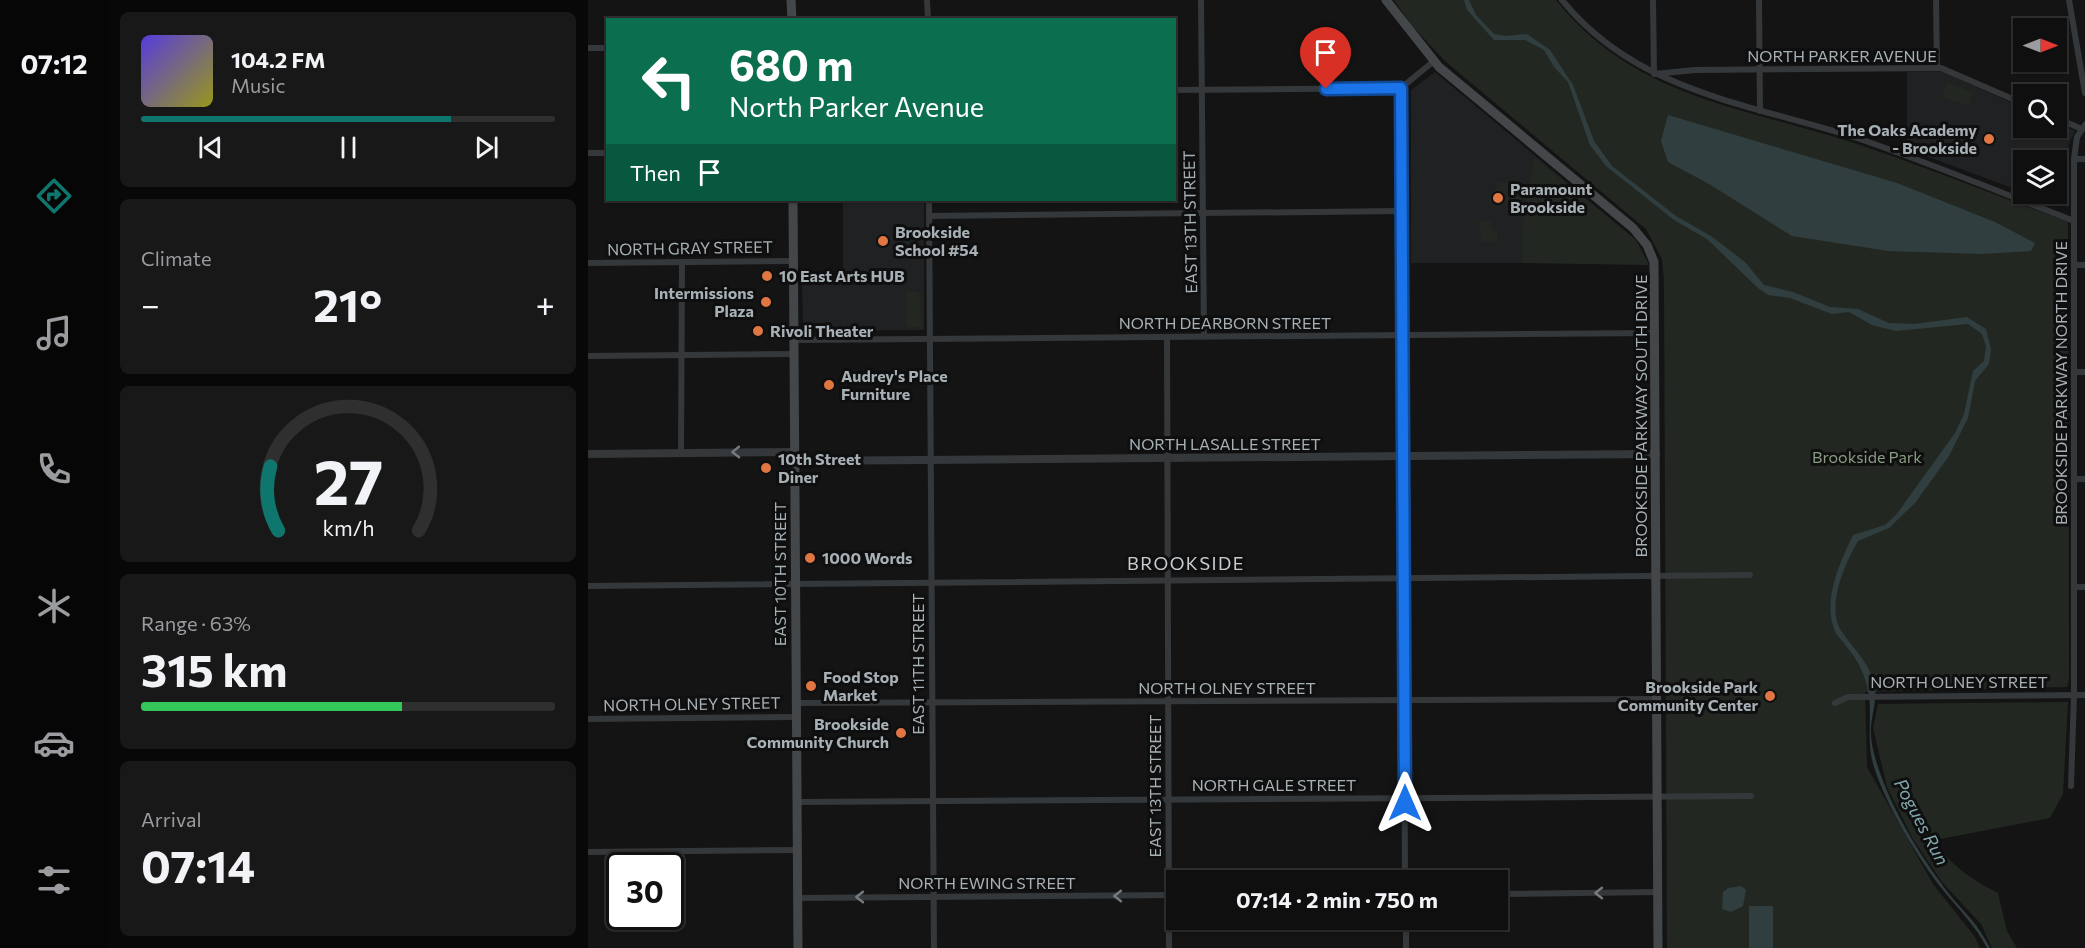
<!DOCTYPE html>
<html lang="en">
<head>
<meta charset="utf-8">
<style>
	body { margin:0; font-family:Commissioner,sans-serif; background:#181819; color:#f1f3f6; height:100vh; display:flex; flex-direction:column; font-size:22px; white-space:nowrap }
	* { box-sizing:border-box; margin:0 }
	p { font-size:20px; color:#9b9c9f }
	.icon { flex:none; width:33px; height:33px; fill:none; stroke:currentColor; stroke-width:2; stroke-linecap:round; stroke-linejoin:round }
	.map { position:relative; flex:1; overflow:hidden }
	.panel { display:flex; flex-direction:column; gap:12px; padding:12px; background:#080809; width:480px }
	.panel>* { flex:none }
	.guide { position:absolute; left:18px; top:18px; width:570px; height:183px; border-radius:0px; box-shadow:0 2px 4px #0004,0 0 0 2px #2f2f30; background:#0b6e4f; color:#fff; overflow:hidden }
	.needle { width:39px; rotate:90deg }
	.fabs { position:absolute; left:1425px; top:18px; display:grid; gap:12px }
	.fabs a { display:grid; place-items:center; width:54px; height:54px; border-radius:0px; background:#0f0f10; box-shadow:0 2px 4px #0004,0 0 0 2px #2f2f30; font-size:30px }
	.speed { position:absolute; left:18px; top:852px; display:flex; gap:12px; font-size:30px; font-weight:700; text-align:center }
	.speed>* { display:grid; place-content:center; width:78px; height:78px; border-radius:50%; background:#0f0f10; box-shadow:0 2px 4px #0004,0 0 0 2px #2f2f30; line-height:1 }
	.speed .limit { border:3px solid #111; border-radius:9px; background:#fff; color:#111 }
	.pin { position:absolute; display:grid; place-items:center; width:51px; height:51px; color:#fff; margin:-62px -26px; border-radius:50% 50% 50% 0; rotate:-45deg; box-shadow:0 0 6px #0007 }
	.pin .icon { rotate:45deg }
	.me { position:absolute; width:66px; margin:-33px; rotate:0deg; stroke-linejoin:round; filter:drop-shadow(0 0 4px #0008) }
	.turn { display:flex; align-items:center; gap:21px; height:126px; padding:0 24px; font-size:27px }
	.turn .icon { width:78px; height:78px; stroke-width:2.5 }
	.turn b { display:block; font-size:42px; line-height:51px }
	.then { display:flex; align-items:center; height:57px; padding:0 24px; background:#0003; gap:12px; font-size:22px }
	.big { font-size:45px; font-weight:700; line-height:1.1 }
	.panel .card { flex:1; display:flex; flex-direction:column; justify-content:center; gap:9px; min-width:0; padding:0 21px; border-radius:9px; background:#181819 }
	.panel .dial { align-items:center; gap:0 }
	.dial svg { height:156px; overflow:visible; fill:none; stroke:#2f2f30; stroke-width:7; stroke-linecap:round; text-anchor:middle }
	.dial text { fill:#f1f3f6; stroke:none }
	.song { display:flex; align-items:center; gap:18px }
	.cover { width:72px; height:72px; border-radius:9px; background:linear-gradient(135deg,hsl(250 70% 55%),hsl(60 70% 35%)) }
	.played { height:6px; border-radius:3px; background:linear-gradient(90deg,#0f766e 75%,#2f2f30 75%) }
	.keys { display:flex; justify-content:space-around; direction:ltr }
	.heat { display:flex; justify-content:space-between; align-items:center; font-size:33px; direction:ltr }
	.charge { height:9px; border-radius:4px; background:linear-gradient(90deg,#34c759 63%,#2f2f30 0) }
	.trip { position:absolute; left:578px; top:870px; width:342px; height:60px; border-radius:0px; background:#0f0f10; box-shadow:0 2px 4px #0004,0 0 0 2px #2f2f30; font-weight:700; line-height:60px; text-align:center }
	main { display:flex; flex:1; min-height:0 }
	.tab-bar { display:flex; flex-direction:column; width:108px; justify-content:space-around; align-items:center; background:#060606; color:#9b9c9f }
	.tab-bar .icon { width:42px; height:42px }
	.tab-bar .on { color:#0f766e }
	.tab-bar b { font-size:27px; color:#f1f3f6 }
	.map>svg:first-child { display:block }
	.built { fill:#202122 }
	.green { fill:#222821 }
	.water { fill:#303e3f }
	.lines { fill:none; stroke-linecap:round; stroke-linejoin:round }
	.minor { stroke:#35383a; stroke-width:6 }
	.tertiary { stroke:#35383a; stroke-width:8 }
	.secondary { stroke:#44474a; stroke-width:9 }
	.oneway { stroke:#747a7d }
	.route-casing { stroke:#114b97; stroke-width:15 }
	.route { stroke:#1a73e8; stroke-width:10 }
	.poi-dot { fill:#e07641; stroke:#0f0f10; stroke-width:2 }
	.labels { text-anchor:middle; stroke-width:6; stroke-linejoin:round; paint-order:stroke }
	.street-label { font-size:16px; fill:#a7b0b4; stroke:#0f0f10 }
	.poi-label { font-size:16px; font-weight:bold; fill:#a7b0b4; stroke:#0f0f10; text-anchor:start }
	.park-label { font-size:16px; fill:#889e80; stroke:#0f0f10 }
	.neighbourhood-label { font-size:18px; letter-spacing:1.5px; fill:#c8cdd1; stroke:#0f0f10 }
	.water-label { font-size:18px; font-style:italic; fill:#81a7ad; stroke:#0f0f10 }
</style>
</head>
<body>
<main>
<nav class="tab-bar">
<b>07:12</b>
<svg class="icon on" aria-label="directions" viewBox="0 0 24 24"><path d="M12 3l9 9-9 9-9-9zM9 14v-3h6M13 9l2 2-2 2"/></svg>
<svg class="icon" aria-label="music" viewBox="0 0 24 24"><path d="M9 18V5l10-2v13"/><circle cx="6" cy="18" r="3"/><circle cx="16" cy="16" r="3"/></svg>
<svg class="icon" aria-label="phone" viewBox="0 0 24 24"><path d="M5 4h4l2 5-3 2q2 4 5 5l2-3 5 2v4C11 20 4 13 5 4z"/></svg>
<svg class="icon" aria-label="climate" viewBox="0 0 24 24"><path d="M12 3v18M4 7l16 10M4 17L20 7"/></svg>
<svg class="icon" aria-label="car" viewBox="0 0 24 24"><path d="M5 17H2v-5l4-1 3-4h7l3 4 3 1v5h-3M9 17h6M6 11h13"/><circle cx="7" cy="17" r="2"/><circle cx="17" cy="17" r="2"/></svg>
<svg class="icon" aria-label="filters" viewBox="0 0 24 24"><path d="M4 7h16M4 17h16"/><circle cx="9" cy="7" r="2"/><circle cx="15" cy="17" r="2"/></svg>
</nav>
<section class="panel">
<div class="card">
<div class="song"><i class="cover"></i><div><b>104.2 FM</b><p>Music</p></div></div>
<div class="played"></div>
<div class="keys"><svg class="icon" aria-label="previous" viewBox="0 0 24 24"><path d="M18 5L8 12l10 7zM5 5v14"/></svg><svg class="icon" aria-label="pause" viewBox="0 0 24 24"><path d="M8 5v14M16 5v14"/></svg><svg class="icon" aria-label="next" viewBox="0 0 24 24"><path d="M6 5l10 7-10 7zM19 5v14"/></svg></div>
</div>
<div class="card"><p>Climate</p>
<div class="heat"><a>−</a><b class="big">21°</b><a>+</a></div>
</div>
<div class="card dial"><svg viewBox="0 0 100 80">
<path d="M14 69A42 42 0 1 1 86 69"/>
<path d="M14 69A42 42 0 0 1 10 36" stroke="#0f766e"/>
<text x="50" y="56" font-size="32" font-weight="700">27</text>
<text x="50" y="72" font-size="11">km/h</text>
</svg></div>
<div class="card"><p>Range · 63%</p><b class="big">315 km</b><div class="charge"></div></div>
<div class="card"><p>Arrival</p><b class="big">07:14</b></div>
</section>
<div class="map">
<svg width="1497" height="948" viewBox="0 0 1497 948">
	<rect width="100%" height="100%" fill="#141415"/>
	<!-- built -->
	<g class="built">
		<polygon points="847,72 1048,240 1061,265 1038,263 823,263 823,90"/>
		<polygon points="1319,72 1355,72 1435,108 1436,128 1468,128 1469,123 1487,131 1480,146 1479,207 1440,194 1468,194 1468,160 1436,160 1435,192 1319,149"/>
		<polygon points="255,200 336,200 336,330 215,331 214,283 255,282"/>
	</g>
	<!-- green -->
	<g class="green">
		<path d="M806,0H968C1046,98 1155,107 1266,143C1338,167 1409,196 1480,222L1481,679L1479,687L1277,692L1279,767L1345,884L1387,937L1392,948H1079L1076,281L1074,259L1058,229L858,62L825,27Z"/>
		<polygon points="1359,83 1385,92 1380,106 1354,97"/>
		<polygon points="946,157 1048,240 1061,265 934,263 934,228"/>
		<polygon points="909,182 933,183 933,204 908,203"/>
		<polygon points="892,221 902,221 905,231 909,231 909,242 893,242"/>
		<polygon points="318,292 331,292 334,327 318,327"/>
		<path d="M1480,702L1475,794L1462,818L1347,840C1362,866 1385,880 1410,893L1419,931L1429,948H1404L1393,924L1354,882L1325,839L1299,787L1285,728L1290,704Z"/>
	</g>
	<!-- water -->
	<g class="water">
		<path d="M881,0L888,15L906,34L918,36L939,34L962,50L985,85L1006,141L1024,166L1088,216L1123,236L1157,262L1176,285L1205,292L1242,307L1270,309L1301,323L1326,324L1379,317L1398,329L1403,349L1401,364L1387,381L1380,418L1361,456L1327,503L1301,528L1270,541C1257,563 1237,608 1254,632C1265,648 1280,662 1286,682C1290,696 1284,713 1283,727C1282,740 1286,755 1290,767C1303,807 1328,849 1353,883C1370,908 1388,919 1402,948H1399C1387,925 1371,910 1355,890C1331,861 1297,803 1286,767C1277,740 1286,712 1279,686C1275,670 1268,658 1258,646C1255,641 1249,636 1247,631C1234,601 1252,562 1265,535L1297,525L1308,515L1367,433L1376,414L1385,371L1396,361L1398,346L1394,334L1380,324L1308,331L1284,325L1261,312L1244,314L1202,298L1180,295L1170,288L1119,239L1086,220L1018,166L1002,145L980,82L966,67L956,50L937,40H906L879,10L876,0Z"/>
		<polygon points="1080,115 1309,183 1407,222 1447,243 1443,251 1394,254 1300,251 1204,236 1121,184 1080,162 1073,141"/>
		<polygon points="1153,886 1158,890 1155,906 1143,912 1134,909 1135,892 1140,888"/>
		<rect x="1161" y="906" width="24" height="42"/>
	</g>
	<g class="lines">
		<!-- minor -->
		<g class="minor">
			<polyline points="339,0 340,20"/>
			<polyline points="613,0 616,336"/>
			<path d="M974,0C1049,93 1164,104 1269,138C1342,163 1414,193 1486,221"/>
			<polyline points="1065,0 1066,74 1107,70 1353,68 1436,104"/>
			<polyline points="1171,0 1172,111"/>
			<polyline points="1348,0 1349,68"/>
			<polyline points="1481,0 1497,93"/>
			<polyline points="0,48 20,48"/>
			<polyline points="813,88 817,880"/>
			<polyline points="586,90 813,88 846,61"/>
			<polyline points="1468,118 1494,129"/>
			<polyline points="0,153 20,153"/>
			<polyline points="1486,159 1497,159"/>
			<polyline points="341,200 346,948"/>
			<polyline points="341,216 814,211"/>
			<polyline points="0,263 205,261"/>
			<polyline points="1486,265 1497,265"/>
			<polyline points="579,337 581,948"/>
			<polyline points="206,340 1068,333"/>
			<polyline points="0,356 206,354"/>
			<polyline points="1486,372 1497,372"/>
			<polyline points="93,453 94,262"/>
			<polyline points="1487,479 1497,479"/>
			<polyline points="0,586 1162,575"/>
			<polyline points="1486,587 1497,587"/>
			<polyline points="208,703 1069,699"/>
			<polyline points="1247,703 1260,697 1497,695"/>
			<polyline points="0,719 208,717"/>
			<polyline points="1483,786 1486,695 1486,159 1489,137 1497,125"/>
			<polyline points="209,802 1163,796"/>
			<polyline points="0,852 209,850"/>
			<polyline points="909,894 1070,892"/>
			<polyline points="209,898 588,895"/>
			<polyline points="818,920 818,948"/>
		</g>
		<!-- tertiary -->
		<g class="tertiary">
			<polyline points="0,454 206,452"/>
			<polyline points="206,461 1068,454"/>
		</g>
		<!-- secondary -->
		<g class="secondary">
			<polyline points="203,0 204,20"/>
			<polyline points="798,0 851,67 1045,228 1059,245 1066,262 1070,948"/>
			<polyline points="205,200 210,948"/>
		</g>
	</g>
	<!-- one-way arrows -->
	<defs><path id="oneway-chevron" d="M-2-3.5L2.5 0L-2 3.5" fill="none" stroke-width="1.6" stroke-linecap="round" stroke-linejoin="round" transform="scale(1.5)"/></defs>
	<g class="oneway">
		<use href="#oneway-chevron" transform="translate(148 452) rotate(179)"/>
		<use href="#oneway-chevron" transform="translate(1011 893) rotate(180)"/>
		<use href="#oneway-chevron" transform="translate(530 896) rotate(180)"/>
		<use href="#oneway-chevron" transform="translate(272 897) rotate(180)"/>
	</g>
	<g class="lines">
		<defs>
			<polyline id="route" points="738,89 813,88 817,803"/>
		</defs>
		<!-- route casing -->
		<use href="#route" class="route-casing"/>
		<!-- route -->
		<use href="#route" class="route"/>
	</g>
	<!-- markers -->
	<g class="poi-dot">
		<circle cx="1401" cy="139" r="6"/>
		<circle cx="910" cy="198" r="6"/>
		<circle cx="295" cy="241" r="6"/>
		<circle cx="179" cy="276" r="6"/>
		<circle cx="178" cy="302" r="6"/>
		<circle cx="170" cy="331" r="6"/>
		<circle cx="241" cy="385" r="6"/>
		<circle cx="178" cy="468" r="6"/>
		<circle cx="222" cy="558" r="6"/>
		<circle cx="223" cy="686" r="6"/>
		<circle cx="1182" cy="696" r="6"/>
		<circle cx="313" cy="733" r="6"/>
	</g>
	<g class="labels">
		<!-- street labels -->
		<g class="street-label">
			<text x="1254" y="62">NORTH PARKER AVENUE</text>
			<text transform="translate(602 222) rotate(-91)" y="6">EAST 13TH STREET</text>
			<text transform="translate(102 248) rotate(-1)" y="6">NORTH GRAY STREET</text>
			<text x="637" y="329">NORTH DEARBORN STREET</text>
			<text transform="translate(1473 383) rotate(-90)" y="6">BROOKSIDE PARKWAY NORTH DRIVE</text>
			<text transform="translate(1053 416) rotate(-90)" y="6">BROOKSIDE PARKWAY SOUTH DRIVE</text>
			<text x="637" y="450">NORTH LASALLE STREET</text>
			<text transform="translate(192 574) rotate(-90)" y="6">EAST 10TH STREET</text>
			<text transform="translate(330 664) rotate(-90)" y="6">EAST 11TH STREET</text>
			<text x="1371" y="688">NORTH OLNEY STREET</text>
			<text x="639" y="694">NORTH OLNEY STREET</text>
			<text transform="translate(104 704) rotate(-1)" y="6">NORTH OLNEY STREET</text>
			<text x="686" y="791">NORTH GALE STREET</text>
			<text transform="translate(567 786) rotate(-90)" y="6">EAST 13TH STREET</text>
			<text x="399" y="889">NORTH EWING STREET</text>
		</g>
		<!-- poi labels -->
		<g class="poi-label">
			<text x="1389" y="136" text-anchor="end">The Oaks Academy<tspan x="1389" dy="18">- Brookside</tspan></text>
			<text x="922" y="195">Paramount<tspan x="922" dy="18">Brookside</tspan></text>
			<text x="307" y="238">Brookside<tspan x="307" dy="18">School #54</tspan></text>
			<text x="191" y="282">10 East Arts HUB</text>
			<text x="166" y="299" text-anchor="end">Intermissions<tspan x="166" dy="18">Plaza</tspan></text>
			<text x="182" y="337">Rivoli Theater</text>
			<text x="253" y="382">Audrey's Place<tspan x="253" dy="18">Furniture</tspan></text>
			<text x="190" y="465">10th Street<tspan x="190" dy="18">Diner</tspan></text>
			<text x="234" y="564">1000 Words</text>
			<text x="235" y="683">Food Stop<tspan x="235" dy="18">Market</tspan></text>
			<text x="1170" y="693" text-anchor="end">Brookside Park<tspan x="1170" dy="18">Community Center</tspan></text>
			<text x="301" y="730" text-anchor="end">Brookside<tspan x="301" dy="18">Community Church</tspan></text>
		</g>
		<!-- park labels -->
		<g class="park-label">
			<text x="1279" y="463">Brookside Park</text>
		</g>
		<!-- neighbourhood labels -->
		<g class="neighbourhood-label">
			<text x="598" y="570">BROOKSIDE</text>
		</g>
		<!-- water labels -->
		<g class="water-label">
			<text transform="translate(1333 822) rotate(62)" y="6">Pogues Run</text>
		</g>
	</g>
</svg>
<div class="fabs">
<a><svg class="needle" viewBox="-14 -14 28 28"><path d="M0-13l5 13h-10z" fill="#e53935"/><path d="M0 13l5-13h-10z" fill="#9b9c9f"/></svg></a>
<a><svg class="icon" aria-label="search" viewBox="0 0 24 24"><circle cx="10" cy="10" r="6"/><path d="M15 15l6 6"/></svg></a>
<a><svg class="icon" aria-label="layers" viewBox="0 0 24 24"><path d="M12 4l9 5-9 5-9-5zM3 14l9 5 9-5"/></svg></a>
</div>
<div class="speed"><div class="limit">30</div></div>
<div class="pin" style="left:738px;top:89px;background:#d93025"><svg class="icon" aria-label="arrive" viewBox="0 0 24 24"><path d="M6 21V4h12l-3 4 3 4H6"/></svg></div>
<svg class="me" style="left:817px;top:803px" viewBox="-20 -20 40 40"><path d="M0-17L14 15 0 8-14 15z" fill="#1a73e8" stroke="#fff" stroke-width="4"/></svg>
<div class="trip">07:14 · 2 min · 750 m</div>
<div class="guide">
<div class="turn"><svg class="icon" aria-label="left" viewBox="0 0 24 24"><path d="M17 20v-9H6M10 6l-5 5 5 5"/></svg><div><b>680 m</b>North Parker Avenue</div></div>
<div class="then">Then<svg class="icon" aria-label="arrive" viewBox="0 0 24 24"><path d="M6 21V4h12l-3 4 3 4H6"/></svg></div>
</div>
</div>
</main>
</body>
</html>
